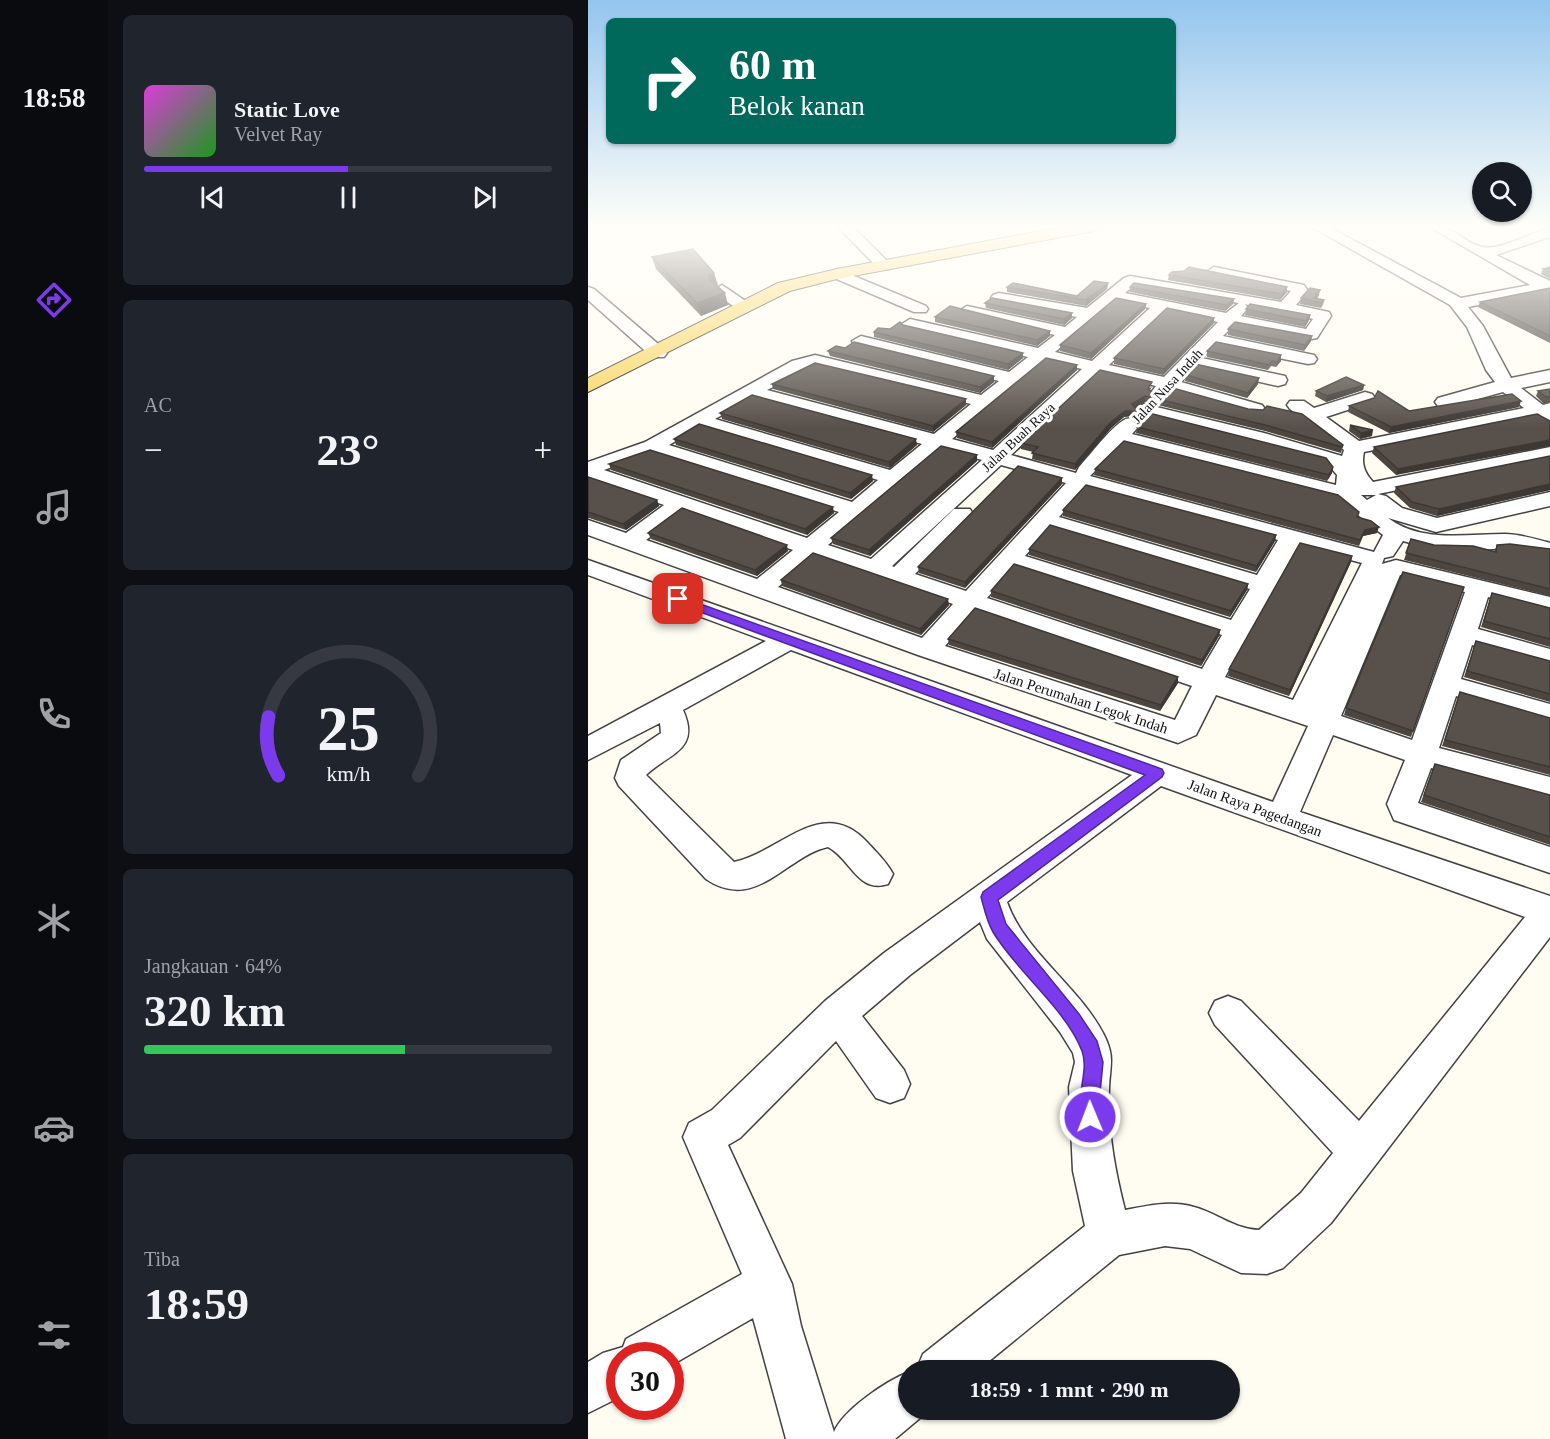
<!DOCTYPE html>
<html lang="id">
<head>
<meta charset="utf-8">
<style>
	body { margin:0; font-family:"Times New Roman",serif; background:#20242c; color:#f1f3f6; height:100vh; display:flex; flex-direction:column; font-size:22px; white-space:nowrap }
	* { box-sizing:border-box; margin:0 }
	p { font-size:20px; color:#9ea1a6 }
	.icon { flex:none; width:33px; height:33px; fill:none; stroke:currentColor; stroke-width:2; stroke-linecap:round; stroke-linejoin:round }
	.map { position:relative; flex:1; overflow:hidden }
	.panel { display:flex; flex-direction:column; gap:15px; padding:15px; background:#0d0f14; width:480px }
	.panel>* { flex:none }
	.guide { position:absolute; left:18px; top:18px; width:570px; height:126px; border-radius:9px; box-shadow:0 2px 4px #0004; background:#00695c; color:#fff; overflow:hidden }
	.tools { position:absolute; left:884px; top:162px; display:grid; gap:12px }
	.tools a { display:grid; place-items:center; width:60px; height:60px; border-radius:50%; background:#171b24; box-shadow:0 2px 4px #0004; font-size:30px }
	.speed { position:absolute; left:18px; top:1342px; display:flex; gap:12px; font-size:30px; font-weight:700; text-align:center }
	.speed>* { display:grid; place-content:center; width:78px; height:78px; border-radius:50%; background:#171b24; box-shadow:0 2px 4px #0004; line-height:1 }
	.speed .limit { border:9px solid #d22; background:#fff; color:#111 }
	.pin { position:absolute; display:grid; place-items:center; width:51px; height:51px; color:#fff; margin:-26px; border-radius:12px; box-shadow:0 3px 9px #0006 }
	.me { position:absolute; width:66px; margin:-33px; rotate:359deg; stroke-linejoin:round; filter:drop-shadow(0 0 4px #0008) }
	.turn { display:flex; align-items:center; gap:21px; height:126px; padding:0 24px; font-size:27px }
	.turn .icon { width:78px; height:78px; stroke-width:2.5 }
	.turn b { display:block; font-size:42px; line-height:51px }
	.big { font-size:45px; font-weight:700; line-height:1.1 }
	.panel .tile { flex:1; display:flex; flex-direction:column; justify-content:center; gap:9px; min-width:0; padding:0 21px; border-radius:9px; background:#20242c }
	.panel .dial { align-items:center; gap:0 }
	.dial svg { height:156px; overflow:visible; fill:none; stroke:#363941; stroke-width:7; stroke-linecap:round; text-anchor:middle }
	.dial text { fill:#f1f3f6; stroke:none }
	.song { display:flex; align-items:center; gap:18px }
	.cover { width:72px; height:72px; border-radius:9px; background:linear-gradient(135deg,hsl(300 70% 55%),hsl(120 70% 35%)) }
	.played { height:6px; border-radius:3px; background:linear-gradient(90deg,#7c3aed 50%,#363941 50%) }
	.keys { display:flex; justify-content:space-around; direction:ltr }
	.heat { display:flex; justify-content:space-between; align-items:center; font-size:33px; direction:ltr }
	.charge { height:9px; border-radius:4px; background:linear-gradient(90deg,#34c759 64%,#363941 0) }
	.trip { position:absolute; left:310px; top:1360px; width:342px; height:60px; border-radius:30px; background:#171b24; box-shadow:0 2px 4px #0004; font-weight:700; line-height:60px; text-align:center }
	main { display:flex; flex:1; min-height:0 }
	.menu { display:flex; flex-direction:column; width:108px; justify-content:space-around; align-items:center; background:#090b0e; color:#9ea1a6 }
	.menu .icon { width:42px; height:42px }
	.menu .current { color:#7c3aed }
	.menu b { font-size:27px; color:#f1f3f6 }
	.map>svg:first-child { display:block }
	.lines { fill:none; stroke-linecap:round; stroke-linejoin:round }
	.minor-casing { stroke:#424242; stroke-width:3 }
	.major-casing { stroke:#202020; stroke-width:2 }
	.minor { fill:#fff; fill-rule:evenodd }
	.major { fill:#f9d768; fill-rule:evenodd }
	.wall { fill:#4c4540 }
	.shaded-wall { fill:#3e3834 }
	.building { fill:#58504b; stroke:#3e3834; stroke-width:1.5 }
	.route { fill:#7c3aed; stroke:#51269a; stroke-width:1.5 }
	.labels { text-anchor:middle; stroke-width:6; stroke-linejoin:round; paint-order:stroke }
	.far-street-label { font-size:14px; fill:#0f0f0f; stroke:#fff }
	.street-label { font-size:15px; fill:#0f0f0f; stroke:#fff }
</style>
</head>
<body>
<main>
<nav class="menu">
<b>18:58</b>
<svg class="icon current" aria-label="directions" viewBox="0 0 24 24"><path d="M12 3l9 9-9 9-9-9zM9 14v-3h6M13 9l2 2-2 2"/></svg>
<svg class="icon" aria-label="music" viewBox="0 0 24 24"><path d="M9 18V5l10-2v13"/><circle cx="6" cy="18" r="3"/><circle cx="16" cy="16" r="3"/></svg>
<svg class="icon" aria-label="phone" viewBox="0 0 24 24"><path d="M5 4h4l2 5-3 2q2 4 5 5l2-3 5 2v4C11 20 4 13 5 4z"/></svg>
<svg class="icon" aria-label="climate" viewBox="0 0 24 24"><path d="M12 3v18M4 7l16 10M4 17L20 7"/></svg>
<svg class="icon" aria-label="car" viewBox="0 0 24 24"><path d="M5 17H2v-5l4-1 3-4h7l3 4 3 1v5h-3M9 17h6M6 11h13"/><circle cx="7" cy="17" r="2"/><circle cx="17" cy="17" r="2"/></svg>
<svg class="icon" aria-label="filters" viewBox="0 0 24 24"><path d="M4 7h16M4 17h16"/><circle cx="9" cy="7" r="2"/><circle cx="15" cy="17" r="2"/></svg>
</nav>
<section class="panel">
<div class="tile">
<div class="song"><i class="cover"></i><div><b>Static Love</b><p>Velvet Ray</p></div></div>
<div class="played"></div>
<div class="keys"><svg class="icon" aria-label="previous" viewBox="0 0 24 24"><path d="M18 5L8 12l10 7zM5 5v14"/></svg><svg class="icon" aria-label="pause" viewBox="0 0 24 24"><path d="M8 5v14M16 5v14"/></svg><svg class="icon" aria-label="next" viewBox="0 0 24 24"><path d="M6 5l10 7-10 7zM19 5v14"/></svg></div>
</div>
<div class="tile"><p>AC</p>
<div class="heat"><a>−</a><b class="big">23°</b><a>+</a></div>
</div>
<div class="tile dial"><svg viewBox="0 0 100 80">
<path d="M14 69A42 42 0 1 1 86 69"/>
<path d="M14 69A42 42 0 0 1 9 39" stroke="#7c3aed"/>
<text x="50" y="56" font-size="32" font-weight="700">25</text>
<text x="50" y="72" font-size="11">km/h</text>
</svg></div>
<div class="tile"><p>Jangkauan · 64%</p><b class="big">320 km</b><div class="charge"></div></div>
<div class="tile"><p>Tiba</p><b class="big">18:59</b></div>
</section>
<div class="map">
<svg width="962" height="1439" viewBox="0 0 962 1439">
	<rect width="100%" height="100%" fill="#fffdf2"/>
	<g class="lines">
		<defs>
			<g id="minor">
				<polygon points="249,226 264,226 304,266 301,269 291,269"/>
				<path d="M722,226H739L873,298L942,285L840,226C871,226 873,243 895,247C912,251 944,232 962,228V237L908,255L962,281V291L880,307L895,326L923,378L962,370V382L933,388L955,405L962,403V426L947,418L776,452C773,465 777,473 785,482L962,447V459L790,494L798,496L814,508L849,518L962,492V506L848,532L800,518C834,543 877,534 917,534C931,534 946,539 959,542L962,543V555L920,548L875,551L844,549L815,541L805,556L796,558L794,564L808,560L962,597V613L900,597L890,629L962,649V667L884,645L873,679L962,704V724L868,696L851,748L962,777V801L843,768L830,803L962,847V873L806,820L799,804L817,760L745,735L712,812L962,896V937L743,1223L695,1268L679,1274L653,1273L602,1249L577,1246L531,1255L389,1371H328L335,1354L497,1226L485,1171L481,1087L487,1062L485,1053L472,1032L399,939L392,922L322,975L274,1016L316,1070L322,1084L316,1098L302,1103L288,1098L248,1041L152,1138L140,1145L204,1284L213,1326L246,1432C255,1410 298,1381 321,1372V1410H339L338,1413L307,1439H198L165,1318L82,1366V1356H32V1397L0,1413V1362L15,1353L35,1347L38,1339L154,1274L95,1137L101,1123L124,1110L237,1001L296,953L544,775L203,650L95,710C113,750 81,753 58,775L146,862C193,852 234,794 279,842C288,852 298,861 305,874L300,884C270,894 263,859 240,847C198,856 168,913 118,879L31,786L27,778L33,760L73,733L72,723L0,760V736L178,641L0,575V560L685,802L720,726L628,695L608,735L590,743L330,655L0,535V520L38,533L76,505L0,479V462L57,442L204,361L227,355L393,395L411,381L267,345L264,341L273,336L421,372L440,357L316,328L314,324L322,319L450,348L467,335L373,314L371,311L379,306L477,327L489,317L405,301L403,298L405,295L411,293L499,308L536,278L542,276L693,302L703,291L621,275L618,272L626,267L716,285L720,291L708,305L741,312L743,316L729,338L723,339L646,325L635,336L726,355L729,359L726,363L720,364L627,345L614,358L697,376L699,380L697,384L690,386L606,367L593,382L674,405L677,409L674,413H660L584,391L578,398L571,400L562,394L568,386L511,373L423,455L488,473L491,467C503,454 521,429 536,420C540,417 545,419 550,420L553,424L544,434L748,485L749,475L738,462L549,414L546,410L556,404L676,433L754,456L756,450L702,409L699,405L702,401H716L726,408L777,392L784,394L787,398L784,402L738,417L771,441L936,408L915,392L857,408L850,406L847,402L850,398L907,382L898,370L879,327L862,305ZM545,286L651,303L638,313L537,293ZM527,301L562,308L504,361L467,352ZM657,304L660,305L725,319L718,329L653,316L660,308ZM578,311L630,322L576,377L521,365ZM457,361L494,369L405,450L364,439ZM228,366L383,404L346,434L179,390ZM165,398L334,444L302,470L127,419ZM112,427L290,480L264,502L81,445ZM535,444L750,499L795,535L786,552L502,476ZM353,449L394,460L283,559L240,545ZM64,453L251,512L219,538L16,470ZM413,465L478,483L378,591L327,574L382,519L385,514L382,509H366L306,567L304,566ZM497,488L690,540L669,575L471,517ZM773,495H788L779,500ZM96,512L205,550L169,579L58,540ZM461,528L662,589L643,620L437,556ZM710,546L774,563L705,700L637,677ZM226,557L365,604L334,638L190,587ZM426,568L634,635L614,669L399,598ZM812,575L877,592L824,740L753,716ZM387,612L604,686L587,720L357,646ZM573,786L937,917L771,1121L653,1001L640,996L627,1001L621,1013L627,1025L745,1153L713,1193L671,1230C646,1229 629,1213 606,1207C582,1200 560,1206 537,1210C527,1171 519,1128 521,1088C522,1065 527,1057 516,1035C491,986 437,953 419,902Z"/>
				<polygon points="249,269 338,306 340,309 338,312 326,312 244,277 241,274 244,271"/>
				<polygon points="134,285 162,304 164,307 162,310 150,310 128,293 126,290"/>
				<polygon points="0,287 6,289 76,349 79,353 76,357 64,357 0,300"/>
			</g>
			<polygon id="major" points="480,226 514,226 506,231 249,279 202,291 0,392 0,378 190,283 249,269"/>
		</defs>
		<!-- minor casing -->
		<use href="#minor" class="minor-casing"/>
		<!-- major casing -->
		<use href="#major" class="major-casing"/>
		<!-- minor -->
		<use href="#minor" class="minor"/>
		<!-- major -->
		<use href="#major" class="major"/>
	</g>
	<!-- wall -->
	<g class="wall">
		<polygon points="64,257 130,285 128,285 140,305 113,316 68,269"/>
		<polygon points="962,267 962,279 953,274 955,269"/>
		<polygon points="596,271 699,287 699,292 692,300 580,280 581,275"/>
		<polygon points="520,283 519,289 498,306 419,292 419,287 489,296"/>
		<polygon points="542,287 646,299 645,304 637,311 542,292"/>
		<polygon points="962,288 962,343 890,307 892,302"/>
		<polygon points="731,295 729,299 736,300 735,305 733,308 712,304 713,298"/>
		<polygon points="397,303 484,318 476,325 398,308"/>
		<polygon points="558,304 557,309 503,359 472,351 472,345"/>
		<polygon points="658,309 722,315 721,320 717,327 657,315"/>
		<polygon points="347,317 462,336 449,346 347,322"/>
		<polygon points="626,318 626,323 575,375 526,364 526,358"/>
		<polygon points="315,325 435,358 420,370 286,337 286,332 302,329"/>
		<polygon points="640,329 724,336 723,341 716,351 640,335"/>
		<polygon points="257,348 406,382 392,393 242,356 240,351"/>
		<polygon points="619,351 693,361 688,367 683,366 680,370 619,357"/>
		<polygon points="489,365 489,370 404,448 369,438 368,432"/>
		<polygon points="598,375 670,384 659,398 597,381"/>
		<polygon points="184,384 378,405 345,432 185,389"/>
		<polygon points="776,385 775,390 738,402 727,396 728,391"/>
		<polygon points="564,387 562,390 570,396 755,445 753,453 677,431 557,402 547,408 549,410 744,473 739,481 548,433 549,427 553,420 550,418 543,416 536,417 523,428 487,470 444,459 445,452 433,449 433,443"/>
		<polygon points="962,389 962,403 955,403 948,396 950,391"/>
		<polygon points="761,406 821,411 931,407 801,433 760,412"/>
		<polygon points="132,413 329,445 302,468 134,419"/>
		<polygon points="949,414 808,475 784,453 786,447"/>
		<polygon points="762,425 784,436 772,439 761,431"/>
		<polygon points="86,439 285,481 263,499 88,445"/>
		<polygon points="389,455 389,461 282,556 245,544 243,538"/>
		<polygon points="962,456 962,490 849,516 822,508 806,493 808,487"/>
		<polygon points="21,464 246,513 219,535 23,470"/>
		<polygon points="507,469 770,517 789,533 775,536 771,546 506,475"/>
		<polygon points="0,477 69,500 71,506 38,530 1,518 0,519"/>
		<polygon points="474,484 377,588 331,573 330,567"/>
		<polygon points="475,510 688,535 687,541 668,572 475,516"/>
		<polygon points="60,533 200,551 169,576 63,539"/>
		<polygon points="823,539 846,545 906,552 909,545 962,549 962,596 816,560"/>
		<polygon points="441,549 660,584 659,590 642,617 441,555"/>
		<polygon points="764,556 763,562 701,696 640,676 641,669"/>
		<polygon points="193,580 361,605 333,635 194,586"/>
		<polygon points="876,587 823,737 756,715 758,708"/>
		<polygon points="403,591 632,630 631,636 613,666 403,597"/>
		<polygon points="904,593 962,608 962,647 893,627"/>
		<polygon points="360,639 590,683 572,711 361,645"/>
		<polygon points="888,641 962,661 962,702 876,677"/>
		<polygon points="872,692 962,718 962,775 854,746"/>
		<polygon points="847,764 962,795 962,845 833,802"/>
	</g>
	<!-- shaded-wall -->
	<g class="shaded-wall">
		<polygon points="126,273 130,285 126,286 121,279 122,274"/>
		<polygon points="520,283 519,289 498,306 498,300"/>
		<polygon points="699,287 699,292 692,300 693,294"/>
		<polygon points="732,290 731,295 727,301 726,298"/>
		<polygon points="137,293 140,305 113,316 109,303"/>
		<polygon points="646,299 645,304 637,311 638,305"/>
		<polygon points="558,304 557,309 503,359 503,353"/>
		<polygon points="484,313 484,318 476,325 476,319"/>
		<polygon points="722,315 721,320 717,327 718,321"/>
		<polygon points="626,318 626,323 575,375 576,369"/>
		<polygon points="462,331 462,336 449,346 449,340"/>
		<polygon points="724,336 723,341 716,351 717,345"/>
		<polygon points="435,353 435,358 420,370 420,364"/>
		<polygon points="693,355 693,361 688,367 689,362"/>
		<polygon points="489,365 489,370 404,448 404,442"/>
		<polygon points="406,376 406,382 392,393 392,387"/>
		<polygon points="671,378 670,384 659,398 660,393"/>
		<polygon points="776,385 775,390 738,402 739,396"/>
		<polygon points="557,396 557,402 544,410 544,404"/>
		<polygon points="378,399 378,405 345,432 345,426"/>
		<polygon points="933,401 931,407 801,433 803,427"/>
		<polygon points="537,411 543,411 543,416 536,417 523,428 487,470 487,464 523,422"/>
		<polygon points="785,430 784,436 772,439 773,433"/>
		<polygon points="328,439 329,445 302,468 301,462"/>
		<polygon points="962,440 962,446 808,475 810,469"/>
		<polygon points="389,455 389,461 282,556 281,550"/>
		<polygon points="745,467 744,473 739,481 741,475"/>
		<polygon points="284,475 285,481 263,499 262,493"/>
		<polygon points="474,478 474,484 377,588 377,582"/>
		<polygon points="962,484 962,490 849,516 851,509"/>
		<polygon points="69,500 71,506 38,530 35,524"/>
		<polygon points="245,507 246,513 219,535 217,529"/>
		<polygon points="791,527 789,533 775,536 771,546 777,530"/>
		<polygon points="688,535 687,541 668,572 669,566"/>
		<polygon points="199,545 200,551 169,576 167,570"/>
		<polygon points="764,556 763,562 701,696 702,690"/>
		<polygon points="660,584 659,590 642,617 643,611"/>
		<polygon points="360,599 361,605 333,635 332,629"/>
		<polygon points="632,630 631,636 613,666 614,660"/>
		<polygon points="590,677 590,683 572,711 573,705"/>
	</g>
	<!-- building -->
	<g class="building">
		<polygon points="105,249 126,273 122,274 121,279 137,293 109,303 64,257"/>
		<polygon points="601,267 699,287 693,294 581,275 584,272 596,271"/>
		<polygon points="962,267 962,272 955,269"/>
		<polygon points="506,281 520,283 498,300 419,287 425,283 489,296"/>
		<polygon points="546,283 646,299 638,305 542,287"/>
		<polygon points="722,288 732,290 726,298 736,300 734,303 713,298"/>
		<polygon points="962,288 962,336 892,302"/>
		<polygon points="404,298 484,313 476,319 397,303"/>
		<polygon points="528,298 558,304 503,353 472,345"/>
		<polygon points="662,304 722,315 718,321 658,309"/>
		<polygon points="362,306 462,331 449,340 347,317"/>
		<polygon points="579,308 626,318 576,369 526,358"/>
		<polygon points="312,322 315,325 435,353 420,364 286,332 290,328 302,329"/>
		<polygon points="647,322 724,336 717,345 640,329"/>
		<polygon points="266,342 406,376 392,387 240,351 248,346 257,348"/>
		<polygon points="628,342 693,355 689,362 684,361 681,365 619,351"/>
		<polygon points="458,358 489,365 404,442 368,432"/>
		<polygon points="227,363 378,399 345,426 184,384"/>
		<polygon points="607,364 671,378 660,393 598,375"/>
		<polygon points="512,370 564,382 560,389 570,396 579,395 585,388 660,409 675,410 679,406 714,414 755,445 754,447 677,425 557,396 544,404 549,410 738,458 745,467 741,475 549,427 555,417 551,412 543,411 537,411 523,422 487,464 444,453 450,447 433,443"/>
		<polygon points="758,377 776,385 739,396 728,391"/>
		<polygon points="962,389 962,397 958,397 950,391"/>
		<polygon points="790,391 821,411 924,394 933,401 803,427 761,406 786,398"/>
		<polygon points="164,395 328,439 301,462 132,413"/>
		<polygon points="949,414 962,421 962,440 810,469 786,447"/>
		<polygon points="111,424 284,475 262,493 86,439"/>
		<polygon points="762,425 785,430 773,433"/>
		<polygon points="536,441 750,495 771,512 769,517 783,521 791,527 777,530 772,540 507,469"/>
		<polygon points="353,446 389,455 281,550 243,538"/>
		<polygon points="62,450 245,507 217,529 21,464"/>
		<polygon points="962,456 962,484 851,509 824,502 808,487"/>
		<polygon points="430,466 474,478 377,582 330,567"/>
		<polygon points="0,477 69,500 35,524 0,512"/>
		<polygon points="498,485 688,535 669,566 475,510"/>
		<polygon points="94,508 199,545 167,570 60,533"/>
		<polygon points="462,525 660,584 643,611 441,549"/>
		<polygon points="823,539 846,545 885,546 908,552 909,545 922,544 962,549 962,589 818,553"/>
		<polygon points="712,543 764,556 702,690 641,669"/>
		<polygon points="225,553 360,599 332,629 193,580"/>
		<polygon points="426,564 632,630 614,660 403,591"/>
		<polygon points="815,572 876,587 825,731 758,708"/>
		<polygon points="904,593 962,608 962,639 896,621"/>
		<polygon points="387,608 590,677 573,705 360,639"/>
		<polygon points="888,641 962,661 962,694 879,671"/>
		<polygon points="872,692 962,718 962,767 857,740"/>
		<polygon points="847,764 962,795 962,837 836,795"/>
	</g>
	<!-- sky -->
	<linearGradient id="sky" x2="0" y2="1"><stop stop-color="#94c5ee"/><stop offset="0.53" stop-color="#fffef9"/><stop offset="1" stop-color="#fffef9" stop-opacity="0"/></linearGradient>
	<rect width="962" height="427" fill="url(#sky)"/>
	<!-- route -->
	<path class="route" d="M90,596L574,769L576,773L574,777L410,900L418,924L491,1014L509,1041L515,1062L509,1124L502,1127L495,1124C485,1100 502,1072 494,1051C478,1009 428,971 405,932C399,922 396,908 393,897L395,892L557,775L85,602V597Z"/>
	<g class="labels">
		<!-- far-street labels -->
		<g class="far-street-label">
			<text transform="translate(579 386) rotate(-47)" y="5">Jalan Nusa Indah</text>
			<text transform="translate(430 437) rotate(-43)" y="5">Jalan Buah Raya</text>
		</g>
		<!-- street labels -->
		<g class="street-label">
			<text transform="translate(493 701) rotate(18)" y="5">Jalan Perumahan Legok Indah</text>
			<text transform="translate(667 808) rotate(20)" y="5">Jalan Raya Pagedangan</text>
		</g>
	</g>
</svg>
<div class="tools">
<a><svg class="icon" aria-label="search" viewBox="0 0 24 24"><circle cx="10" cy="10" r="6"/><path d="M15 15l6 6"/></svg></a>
</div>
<div class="speed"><div class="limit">30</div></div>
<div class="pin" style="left:90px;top:599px;background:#d93025"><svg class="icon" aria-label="arrive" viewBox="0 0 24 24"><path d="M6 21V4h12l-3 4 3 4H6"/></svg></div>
<svg class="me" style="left:502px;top:1117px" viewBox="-20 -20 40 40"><circle r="17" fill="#7c3aed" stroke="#fff" stroke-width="3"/><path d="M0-11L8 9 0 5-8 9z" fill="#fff"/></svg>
<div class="trip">18:59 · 1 mnt · 290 m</div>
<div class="guide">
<div class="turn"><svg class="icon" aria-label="right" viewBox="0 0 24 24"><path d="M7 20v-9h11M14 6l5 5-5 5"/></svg><div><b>60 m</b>Belok kanan</div></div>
</div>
</div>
</main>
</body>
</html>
